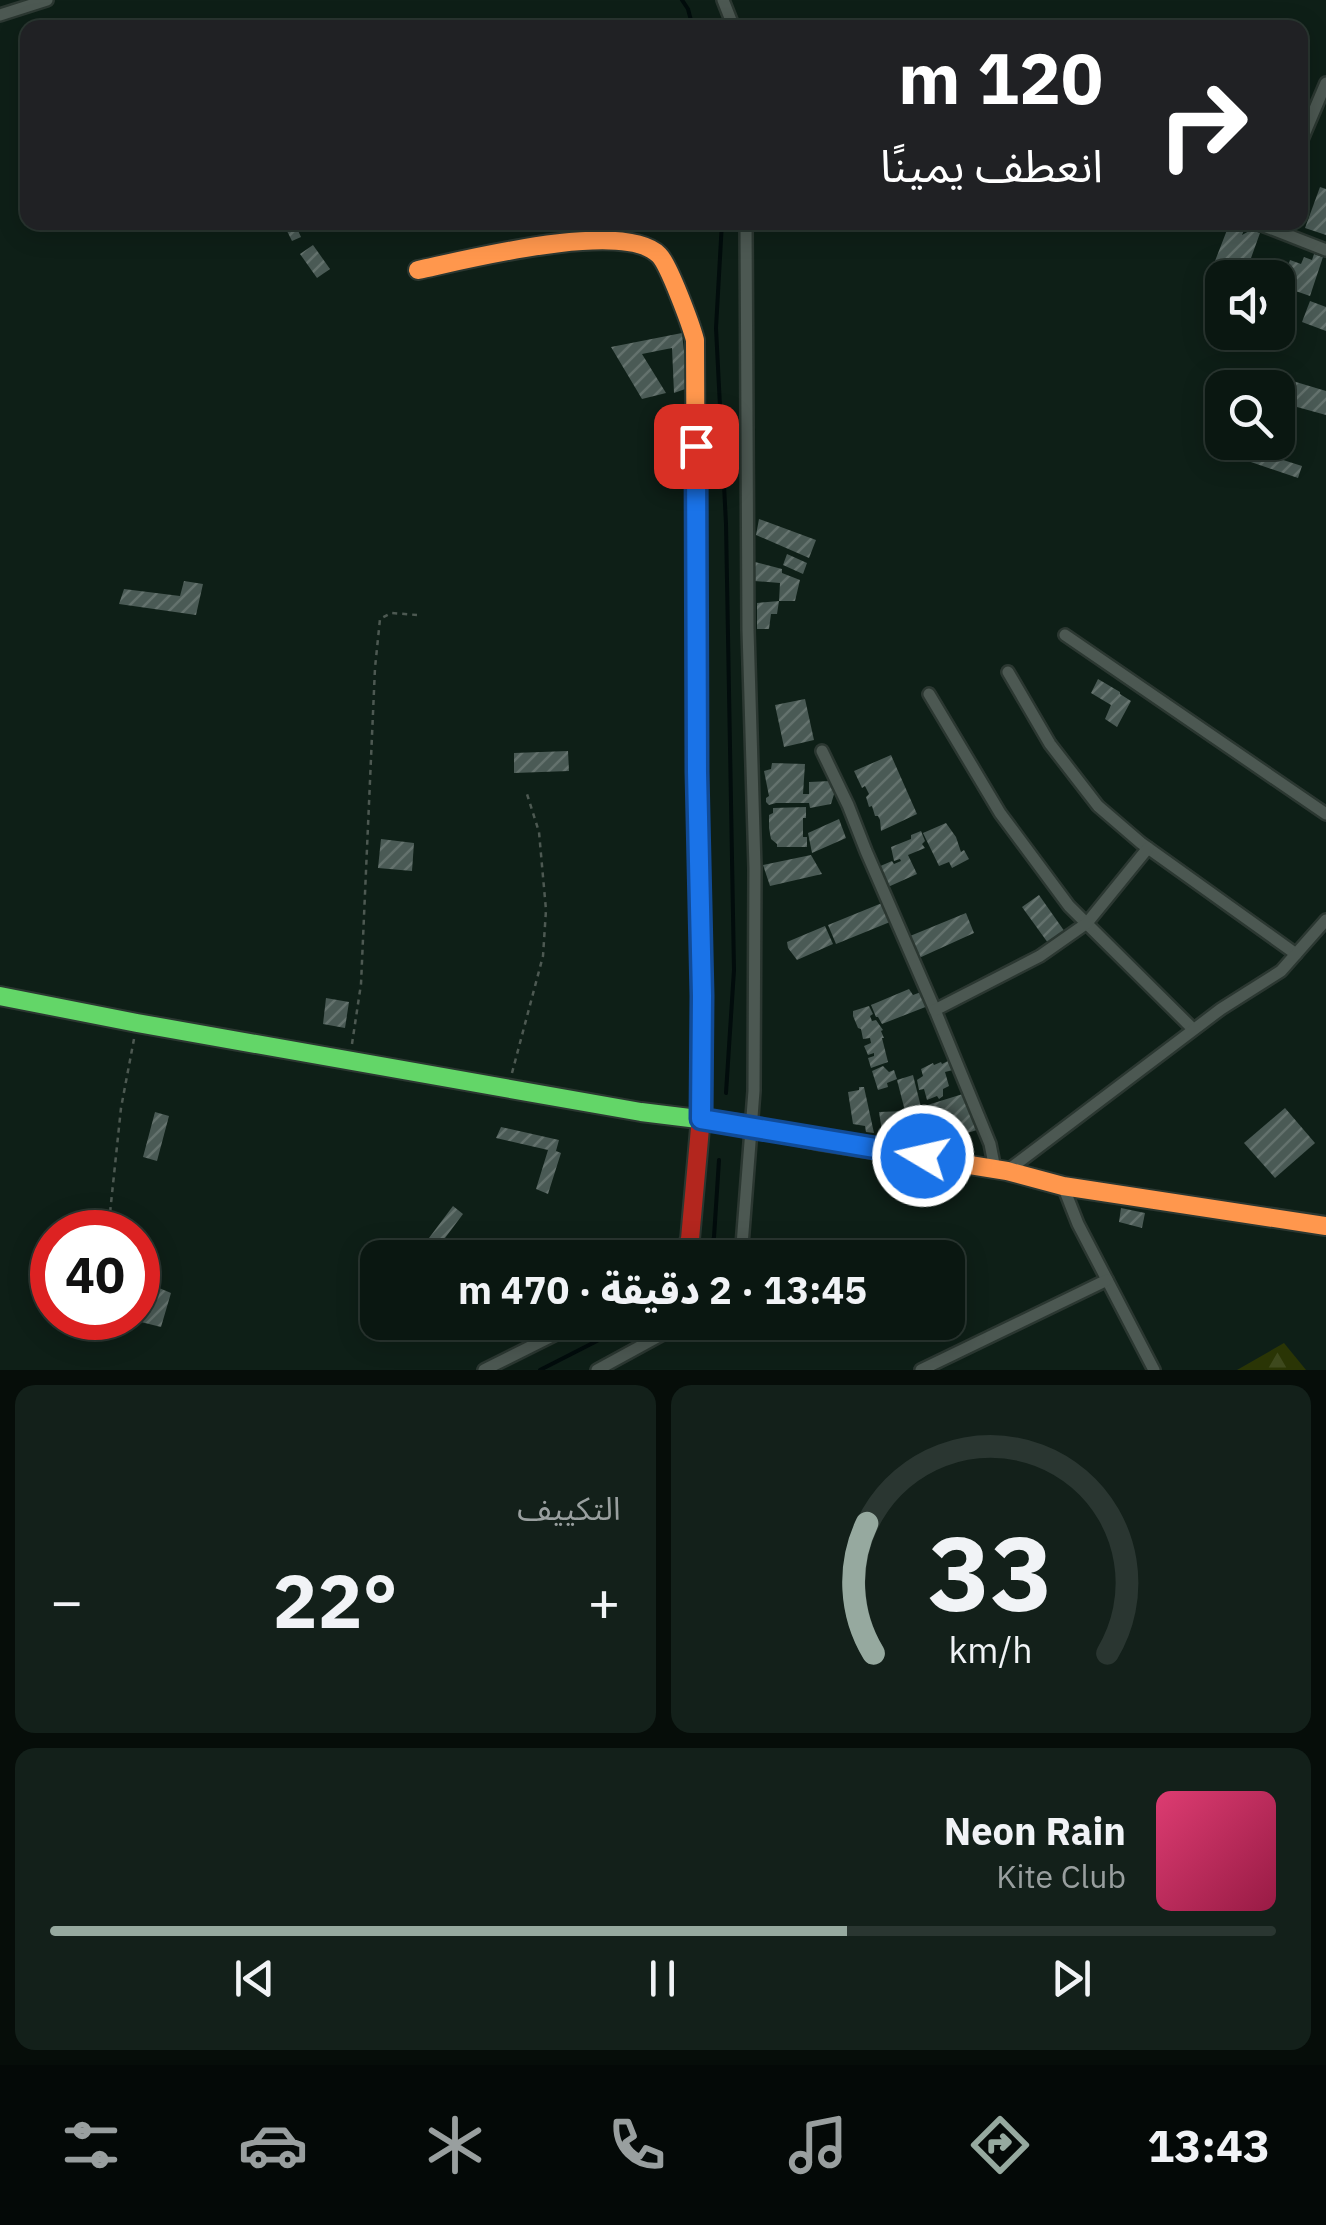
<!DOCTYPE html>
<html lang="ar">
<head>
<meta charset="utf-8">
<style>
	body { margin:0; font-family:"IBM Plex Sans","Noto Sans Arabic",sans-serif; background:#13201a; color:#f1f3f6; direction:rtl; height:100vh; display:flex; flex-direction:column; font-size:38px; white-space:nowrap }
	* { box-sizing:border-box; margin:0 }
	p { font-size:32px; color:#999f9f }
	.icon { flex:none; width:55px; height:55px; fill:none; stroke:currentColor; stroke-width:2; stroke-linecap:round; stroke-linejoin:round }
	.map { position:relative; height:1370px; overflow:hidden; direction:ltr }
	.drawer { display:flex; flex-direction:column; gap:15px; padding:15px; background:#060d09; flex:1 }
	.drawer>* { flex:none }
	.hud { position:absolute; left:20px; top:20px; width:1288px; height:210px; border-radius:20px; box-shadow:0 5px 25px #0003,0 0 0 2px #2a3631; direction:rtl; background:#202124; color:#fff; overflow:hidden }
	.controls { position:absolute; left:1205px; top:260px; display:grid; gap:20px }
	.controls a { display:grid; place-items:center; width:90px; height:90px; border-radius:20px; background:#0a1711; box-shadow:0 5px 25px #0003,0 0 0 2px #2a3631; font-size:50px }
	.speed { position:absolute; left:30px; top:1210px; display:flex; gap:20px; font-size:50px; font-weight:700; text-align:center }
	.speed>* { display:grid; place-content:center; width:130px; height:130px; border-radius:50%; background:#0a1711; box-shadow:0 5px 25px #0003,0 0 0 2px #2a3631; line-height:1 }
	.speed .limit { border:15px solid #d22; background:#fff; color:#111 }
	.pin { position:absolute; display:grid; place-items:center; width:85px; height:85px; color:#fff; margin:-42px; border-radius:20px; box-shadow:0 5px 15px #0006 }
	.me { position:absolute; width:110px; margin:-55px; rotate:279deg; stroke-linejoin:round; filter:drop-shadow(0 0 8px #0008) }
	.turn { display:flex; align-items:center; gap:35px; height:210px; padding:0 40px; font-size:45px }
	.turn .icon { width:130px; height:130px; stroke-width:2.5 }
	.turn b { display:block; font-size:70px; line-height:85px }
	.big { font-size:75px; font-weight:800; line-height:1.1 }
	.drawer .tile { flex:1; display:flex; flex-direction:column; justify-content:center; gap:15px; min-width:0; padding:0 35px; border-radius:20px; background:#13201a }
	.drawer .dial { align-items:center; gap:0 }
	.dial svg { height:260px; overflow:visible; fill:none; stroke:#2a3631; stroke-width:7; stroke-linecap:round; text-anchor:middle }
	.dial text { fill:#f1f3f6; stroke:none }
	.song { display:flex; align-items:center; gap:30px }
	.cover { width:120px; height:120px; border-radius:15px; background:linear-gradient(135deg,hsl(340 70% 55%),hsl(340 70% 35%)) }
	.played { height:10px; border-radius:5px; background:linear-gradient(90deg,#96a99f 65%,#2a3631 65%) }
	.keys { display:flex; justify-content:space-around; direction:ltr }
	.heat { display:flex; justify-content:space-between; align-items:center; font-size:55px; direction:ltr }
	.drawer .tiles { flex:1; display:grid; gap:15px; grid-template-columns:1fr 1fr }
	.tile:last-child { grid-column:span 2 }
	.trip { position:absolute; left:360px; top:1240px; width:605px; height:100px; border-radius:20px; background:#0a1711; box-shadow:0 5px 25px #0003,0 0 0 2px #2a3631; font-weight:800; line-height:100px; text-align:center; direction:rtl }
	.tabs { display:flex; height:160px; justify-content:space-around; align-items:center; background:#040907; color:#999f9f }
	.tabs .icon { width:70px; height:70px }
	.tabs .active { color:#96a99f }
	.tabs b { font-size:45px; color:#f1f3f6 }
	.map>svg:first-child { display:block }
	.forest { fill:url(#forest-firs) }
	.lines { fill:none; stroke-linecap:round; stroke-linejoin:round }
	.stream { stroke:#020c0c; stroke-width:4 }
	.building { fill:url(#building-hatch) }
	.street-casing { stroke:#2b3731; stroke-width:16 }
	.fast-casing { stroke:#2b3731; stroke-width:22 }
	.slow-casing { stroke:#2b3731; stroke-width:22 }
	.jam-casing { stroke:#2b3731; stroke-width:22 }
	.path { stroke:#4d5952; stroke-width:2.5; stroke-dasharray:5 5; stroke-linecap:butt }
	.street { stroke:#4c5852; stroke-width:11 }
	.fast { stroke:#63d668; stroke-width:18 }
	.slow { stroke:#ff974d; stroke-width:18 }
	.jam { stroke:#b3261e; stroke-width:18 }
	.route-casing { stroke:#114b97; stroke-width:25 }
	.route { stroke:#1a73e8; stroke-width:18 }
</style>
</head>
<body>
<div class="map">
<svg width="1326" height="1370" viewBox="0 0 1326 1370">
	<defs>
		<pattern id="forest-firs" width="22" height="20" patternUnits="userSpaceOnUse" patternTransform="scale(2.5)"><rect width="22" height="20" fill="#2a3505"/><path d="M5 1l3.5 6h-7zM16 11l3.5 6h-7z" fill="#3e491d"/></pattern>
		<pattern id="building-hatch" width="6" height="6" patternUnits="userSpaceOnUse" patternTransform="scale(2.5)"><rect width="6" height="6" fill="#4a5a55"/><path d="M-1 1l2-2M0 6l6-6M5 7l2-2" fill="none" stroke="#64726d"/></pattern>
	</defs>
	<rect width="100%" height="100%" fill="#0e1f17"/>
	<!-- forest -->
	<polygon class="forest" points="1284,1343 1306,1370 1237,1370"/>
	<g class="lines">
		<!-- stream -->
		<g class="stream">
			<polyline points="682,0 688,9 693,28"/>
			<polyline points="722,222 716,328 726,524 734,970 726,1093"/>
			<polyline points="706,1258 714,1237 719,1160"/>
			<polyline points="540,1370 634,1322"/>
		</g>
	</g>
	<!-- building -->
	<g class="building">
		<polygon points="1320,187 1326,189 1326,235 1305,228"/>
		<polygon points="289,222 294,222 301,237 292,241 284,225"/>
		<polygon points="1236,225 1245,228 1242,235 1251,230 1260,233 1246,272 1215,261 1227,230 1231,231"/>
		<polygon points="313,245 330,269 317,278 300,254"/>
		<polygon points="1314,254 1323,257 1310,296 1281,286 1290,260 1301,264 1304,257 1312,260"/>
		<polygon points="1310,301 1326,307 1326,331 1302,322"/>
		<polygon points="682,333 688,388 674,393 672,348 642,354 666,393 642,399 611,347"/>
		<polygon points="1280,373 1286,374 1286,379 1326,391 1326,415 1286,404 1281,431 1278,430 1278,388 1275,388"/>
		<polygon points="1278,437 1288,441 1280,459 1302,466 1298,478 1245,460 1251,442 1278,442"/>
		<polygon points="759,519 816,540 809,558 756,535"/>
		<polygon points="787,554 807,563 803,574 783,565"/>
		<polygon points="755,562 782,569 782,573 800,580 795,601 779,601 777,614 771,614 769,629 757,629 757,603 779,601 780,583 754,581"/>
		<polygon points="184,581 203,584 196,615 119,604 124,589 180,596"/>
		<polygon points="1098,679 1120,692 1120,694 1131,701 1117,727 1105,719 1111,705 1091,693"/>
		<polygon points="805,699 814,740 784,747 775,705"/>
		<polygon points="568,751 569,771 514,773 514,753"/>
		<polygon points="891,755 917,814 881,831 880,820 878,816 875,816 872,806 869,807 866,797 869,794 865,786 862,788 854,771"/>
		<polygon points="772,763 805,764 803,794 809,794 809,782 831,781 835,791 831,804 810,808 809,803 776,803 769,805 766,802 766,798 769,796 764,771 771,769"/>
		<polygon points="806,807 806,818 803,818 803,837 807,837 807,847 777,847 777,844 771,839 769,828 769,815 773,813 773,808"/>
		<polygon points="839,819 846,838 812,853 808,833"/>
		<polygon points="946,823 956,837 961,852 964,850 969,859 952,868 949,862 939,866 923,833"/>
		<polygon points="921,831 925,841 922,844 925,848 908,855 917,874 888,887 878,867 892,861 894,864 901,861 900,859 894,861 891,847 911,839 911,835"/>
		<polygon points="381,839 414,843 412,871 378,868"/>
		<polygon points="811,855 822,874 770,886 763,865"/>
		<polygon points="1039,895 1065,932 1048,943 1022,907"/>
		<polygon points="882,903 890,922 836,944 828,925"/>
		<polygon points="966,913 974,933 919,958 910,936"/>
		<polygon points="825,926 833,944 797,960 788,948 787,942"/>
		<polygon points="909,989 913,995 921,992 928,1006 882,1024 878,1017 876,1017 871,1005"/>
		<polygon points="326,998 349,1002 345,1028 323,1024"/>
		<polygon points="869,1006 873,1014 870,1016 872,1021 876,1020 883,1030 881,1031 884,1038 882,1038 888,1062 871,1068 868,1058 874,1056 874,1053 868,1055 864,1046 871,1043 870,1038 863,1039 861,1029 858,1028 853,1016 853,1011"/>
		<polygon points="950,1060 953,1070 945,1072 949,1086 943,1089 943,1096 939,1099 937,1096 927,1100 924,1089 919,1090 917,1080 923,1076 921,1069 933,1063 934,1065 941,1062 942,1064"/>
		<polygon points="883,1066 889,1072 894,1070 897,1079 887,1083 888,1087 878,1090 872,1071"/>
		<polygon points="913,1075 921,1107 905,1111 897,1080"/>
		<polygon points="859,1087 864,1087 874,1133 866,1132 865,1126 853,1124 848,1092 859,1090"/>
		<polygon points="966,1093 980,1129 961,1135 959,1130 946,1134 944,1130 929,1135 882,1131 879,1112 905,1111 907,1119 924,1116 921,1107"/>
		<polygon points="1285,1108 1315,1143 1275,1178 1244,1143"/>
		<polygon points="155,1112 169,1116 157,1161 143,1157"/>
		<polygon points="501,1127 559,1140 556,1151 561,1153 548,1194 536,1189 548,1150 496,1138"/>
		<polygon points="453,1206 463,1214 436,1250 426,1242"/>
		<polygon points="1121,1208 1145,1213 1142,1228 1119,1222"/>
		<polygon points="145,1282 171,1293 161,1327 129,1319 138,1318 138,1292"/>
	</g>
	<g class="lines">
		<defs>
			<g id="street">
				<polyline points="723,0 734,28"/>
				<polyline points="0,15 47,0"/>
				<polyline points="1300,144 1326,83"/>
				<polyline points="1254,222 1326,250"/>
				<polyline points="1065,635 1326,814"/>
				<polyline points="1008,672 1050,744 1098,806 1141,843 1296,954"/>
				<polyline points="929,694 1000,813 1069,906 1193,1029"/>
				<polyline points="822,751 848,805 866,851 935,1010 990,1144 995,1169"/>
				<polyline points="935,1010 1040,956 1087,923 1148,848"/>
				<polyline points="1007,1171 1221,1009 1281,971 1326,920"/>
				<polyline points="1063,1186 1078,1224 1154,1370"/>
				<polyline points="741,1258 754,1091 755,868 748,630 746,222"/>
				<polyline points="484,1370 580,1322"/>
				<polyline points="597,1370 685,1322"/>
				<polyline points="921,1370 1107,1280"/>
			</g>
			<g id="fast">
				<polyline points="696,572 697,772 702,996 700,1128"/>
				<polyline points="0,996 137,1023 641,1112 747,1125"/>
			</g>
			<g id="slow">
				<path d="M418,270C465,260 623,219 659,255C669,265 691,325 695,340L696,572"/>
				<polyline points="747,1125 821,1141 1007,1171 1063,1186 1326,1226"/>
			</g>
			<polyline id="jam" points="682,1258 690,1239 700,1128"/>
		</defs>
		<!-- street casing -->
		<use href="#street" class="street-casing"/>
		<!-- fast casing -->
		<use href="#fast" class="fast-casing"/>
		<!-- slow casing -->
		<use href="#slow" class="slow-casing"/>
		<!-- jam casing -->
		<use href="#jam" class="jam-casing"/>
		<!-- path -->
		<g class="path">
			<polyline points="352,1044 361,984 375,668 380,619 391,613 417,615"/>
			<polyline points="512,1073 543,956 546,910 539,832 527,794"/>
			<polyline points="108,1232 121,1108 134,1039"/>
		</g>
		<!-- street -->
		<use href="#street" class="street"/>
		<!-- fast -->
		<use href="#fast" class="fast"/>
		<!-- slow -->
		<use href="#slow" class="slow"/>
		<!-- jam -->
		<use href="#jam" class="jam"/>
	</g>
	<g class="lines">
		<defs>
			<polyline id="route" points="696,446 697,772 702,996 701,1119 923,1156"/>
		</defs>
		<!-- route casing -->
		<use href="#route" class="route-casing"/>
		<!-- route -->
		<use href="#route" class="route"/>
	</g>
</svg>
<div class="controls">
<a><svg class="icon" aria-label="sound" viewBox="0 0 24 24"><path d="M4 9h4l5-4v14l-5-4H4zM17 9q2 3 0 6"/></svg></a>
<a><svg class="icon" aria-label="search" viewBox="0 0 24 24"><circle cx="10" cy="10" r="6"/><path d="M15 15l6 6"/></svg></a>
</div>
<div class="speed"><div class="limit">40</div></div>
<div class="pin" style="left:696px;top:446px;background:#d93025"><svg class="icon" aria-label="arrive" viewBox="0 0 24 24"><path d="M6 21V4h12l-3 4 3 4H6"/></svg></div>
<svg class="me" style="left:923px;top:1156px" viewBox="-20 -20 40 40"><circle r="17" fill="#1a73e8" stroke="#fff" stroke-width="3"/><path d="M0-11L8 9 0 5-8 9z" fill="#fff"/></svg>
<div class="trip">13:45 · 2 دقيقة · 470 m</div>
<div class="hud">
<div class="turn"><svg class="icon" aria-label="right" viewBox="0 0 24 24"><path d="M7 20v-9h11M14 6l5 5-5 5"/></svg><div><b>120 m</b>انعطف يمينًا</div></div>
</div>
</div>
<section class="drawer">
<div class="tiles">
<div class="tile dial"><svg viewBox="0 0 100 80">
<path d="M14 69A42 42 0 1 1 86 69"/>
<path d="M14 69A42 42 0 0 1 12 29" stroke="#96a99f"/>
<text x="50" y="56" font-size="32" font-weight="700">33</text>
<text x="50" y="72" font-size="11">km/h</text>
</svg></div>
<div class="tile"><p>التكييف</p>
<div class="heat"><a>−</a><b class="big">22°</b><a>+</a></div>
</div>
<div class="tile">
<div class="song"><i class="cover"></i><div><b>Neon Rain</b><p>Kite Club</p></div></div>
<div class="played"></div>
<div class="keys"><svg class="icon" aria-label="previous" viewBox="0 0 24 24"><path d="M18 5L8 12l10 7zM5 5v14"/></svg><svg class="icon" aria-label="pause" viewBox="0 0 24 24"><path d="M8 5v14M16 5v14"/></svg><svg class="icon" aria-label="next" viewBox="0 0 24 24"><path d="M6 5l10 7-10 7zM19 5v14"/></svg></div>
</div>
</div>
</section>
<nav class="tabs">
<b>13:43</b>
<svg class="icon active" aria-label="directions" viewBox="0 0 24 24"><path d="M12 3l9 9-9 9-9-9zM9 14v-3h6M13 9l2 2-2 2"/></svg>
<svg class="icon" aria-label="music" viewBox="0 0 24 24"><path d="M9 18V5l10-2v13"/><circle cx="6" cy="18" r="3"/><circle cx="16" cy="16" r="3"/></svg>
<svg class="icon" aria-label="phone" viewBox="0 0 24 24"><path d="M5 4h4l2 5-3 2q2 4 5 5l2-3 5 2v4C11 20 4 13 5 4z"/></svg>
<svg class="icon" aria-label="climate" viewBox="0 0 24 24"><path d="M12 3v18M4 7l16 10M4 17L20 7"/></svg>
<svg class="icon" aria-label="car" viewBox="0 0 24 24"><path d="M5 17H2v-5l4-1 3-4h7l3 4 3 1v5h-3M9 17h6M6 11h13"/><circle cx="7" cy="17" r="2"/><circle cx="17" cy="17" r="2"/></svg>
<svg class="icon" aria-label="filters" viewBox="0 0 24 24"><path d="M4 7h16M4 17h16"/><circle cx="9" cy="7" r="2"/><circle cx="15" cy="17" r="2"/></svg>
</nav>
</body>
</html>
